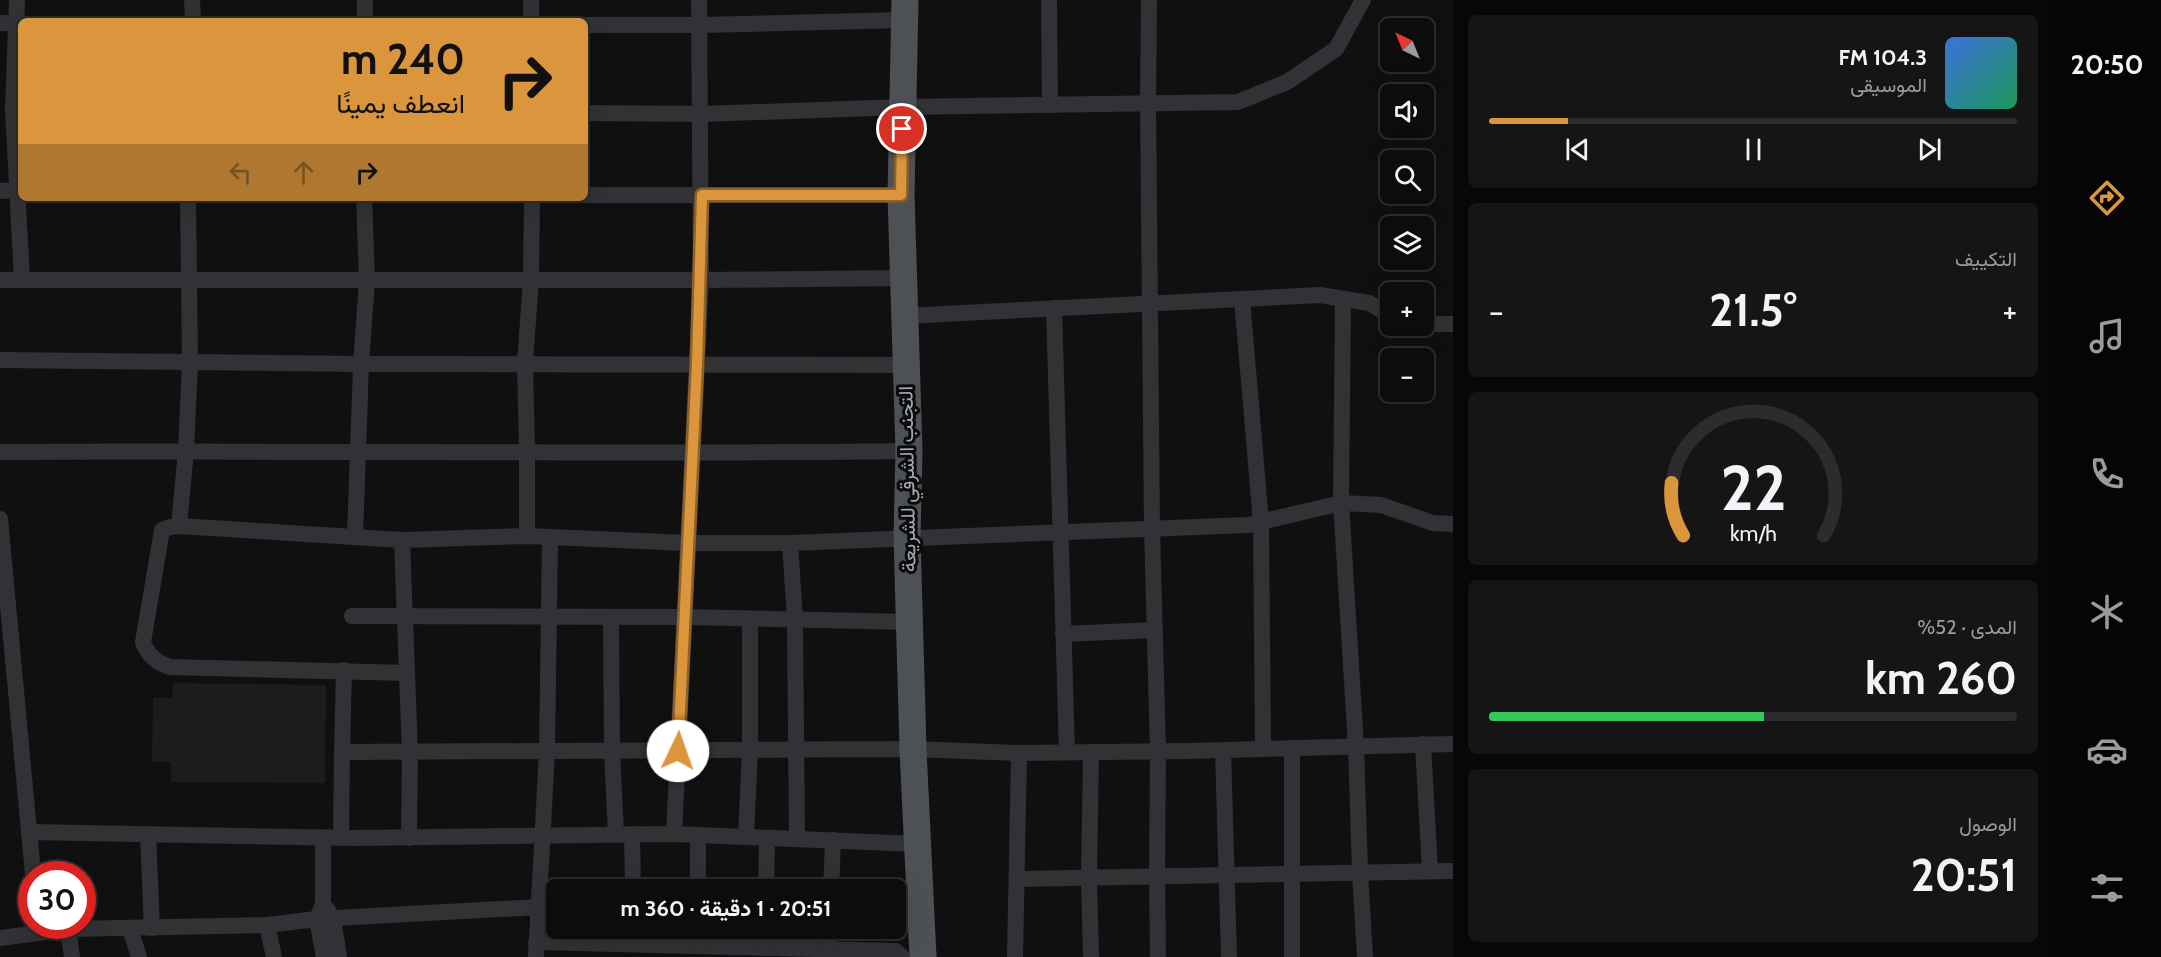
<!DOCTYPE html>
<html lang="ar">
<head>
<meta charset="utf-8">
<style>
	body { margin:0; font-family:Cabin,Vazirmatn,sans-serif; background:#151516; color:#f1f3f6; direction:rtl; height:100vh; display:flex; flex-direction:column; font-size:22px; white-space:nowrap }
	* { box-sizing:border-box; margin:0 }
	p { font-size:20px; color:#9a9b9d }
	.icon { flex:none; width:33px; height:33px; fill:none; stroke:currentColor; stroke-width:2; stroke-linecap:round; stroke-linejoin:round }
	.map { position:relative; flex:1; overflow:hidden; direction:ltr }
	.drawer { display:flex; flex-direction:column; gap:15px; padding:15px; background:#070707; width:600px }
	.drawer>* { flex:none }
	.guide { position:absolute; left:18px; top:18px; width:570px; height:183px; border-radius:9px; box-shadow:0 6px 24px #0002,0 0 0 2px #2c2c2e; direction:rtl; background:#db953d; color:#111; overflow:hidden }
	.needle { width:39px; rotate:317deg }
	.buttons { position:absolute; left:1380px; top:18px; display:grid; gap:12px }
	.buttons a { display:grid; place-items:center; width:54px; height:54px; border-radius:9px; background:#0c0c0d; box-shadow:0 6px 24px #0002,0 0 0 2px #2c2c2e; font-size:30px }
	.speed { position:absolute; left:18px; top:861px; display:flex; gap:12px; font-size:30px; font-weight:700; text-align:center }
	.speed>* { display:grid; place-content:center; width:78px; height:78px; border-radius:50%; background:#0c0c0d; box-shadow:0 6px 24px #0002,0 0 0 2px #2c2c2e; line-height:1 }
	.speed .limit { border:9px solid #d22; background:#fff; color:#111 }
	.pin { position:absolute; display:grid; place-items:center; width:51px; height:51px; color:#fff; margin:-26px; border:3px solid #fff; border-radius:50%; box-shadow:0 2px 6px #0007 }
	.me { position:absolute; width:66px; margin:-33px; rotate:3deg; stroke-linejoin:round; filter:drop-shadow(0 0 4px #0008) }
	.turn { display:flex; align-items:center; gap:21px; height:126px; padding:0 24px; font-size:27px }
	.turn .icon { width:78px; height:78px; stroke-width:2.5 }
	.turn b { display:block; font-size:42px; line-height:51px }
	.lanes { display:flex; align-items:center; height:57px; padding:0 24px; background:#0003; justify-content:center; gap:30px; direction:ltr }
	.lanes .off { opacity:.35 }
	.big { font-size:45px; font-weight:700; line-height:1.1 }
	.drawer .widget { flex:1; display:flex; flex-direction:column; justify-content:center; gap:9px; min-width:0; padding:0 21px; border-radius:9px; background:#151516 }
	.drawer .dial { align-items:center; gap:0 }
	.dial svg { height:156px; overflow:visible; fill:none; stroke:#2c2c2e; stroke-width:7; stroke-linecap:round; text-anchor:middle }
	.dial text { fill:#f1f3f6; stroke:none }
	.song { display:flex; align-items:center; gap:18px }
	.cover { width:72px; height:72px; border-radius:9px; background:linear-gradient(135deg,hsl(220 70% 55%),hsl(150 70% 35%)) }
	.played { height:6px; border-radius:3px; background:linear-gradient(90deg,#db953d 15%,#2c2c2e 15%) }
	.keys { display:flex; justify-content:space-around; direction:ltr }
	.heat { display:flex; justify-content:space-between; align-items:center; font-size:33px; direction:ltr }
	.charge { height:9px; border-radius:4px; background:linear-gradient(90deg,#34c759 52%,#2c2c2e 0) }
	.trip { position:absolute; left:546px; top:879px; width:360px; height:60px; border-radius:9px; background:#0c0c0d; box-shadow:0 6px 24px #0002,0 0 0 2px #2c2c2e; font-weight:700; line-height:60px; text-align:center; direction:rtl }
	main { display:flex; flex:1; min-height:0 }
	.tabs { display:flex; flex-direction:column; width:108px; justify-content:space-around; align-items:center; background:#050505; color:#9a9b9d }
	.tabs .icon { width:42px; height:42px }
	.tabs .on { color:#db953d }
	.tabs b { font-size:27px; color:#f1f3f6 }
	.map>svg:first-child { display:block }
	.built { fill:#1c1c1e }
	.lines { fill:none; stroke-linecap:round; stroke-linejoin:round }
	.street { stroke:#313235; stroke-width:16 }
	.primary { stroke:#4d5054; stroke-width:27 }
	.route-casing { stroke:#8e6128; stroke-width:15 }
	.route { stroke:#db953d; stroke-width:10 }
	.labels { text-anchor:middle; stroke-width:6; stroke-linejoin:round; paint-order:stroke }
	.street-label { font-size:20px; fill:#a2a8b0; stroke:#0b0b0c }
</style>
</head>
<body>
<main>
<nav class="tabs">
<b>20:50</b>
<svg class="icon on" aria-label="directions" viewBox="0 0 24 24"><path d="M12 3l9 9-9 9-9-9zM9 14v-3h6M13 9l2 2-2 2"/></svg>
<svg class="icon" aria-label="music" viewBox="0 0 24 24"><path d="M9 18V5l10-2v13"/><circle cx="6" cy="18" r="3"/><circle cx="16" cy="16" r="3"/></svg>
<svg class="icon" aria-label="phone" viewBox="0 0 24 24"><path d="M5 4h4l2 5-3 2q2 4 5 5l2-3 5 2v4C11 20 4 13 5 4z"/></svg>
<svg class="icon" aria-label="climate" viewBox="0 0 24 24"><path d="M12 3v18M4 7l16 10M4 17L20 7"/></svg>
<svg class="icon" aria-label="car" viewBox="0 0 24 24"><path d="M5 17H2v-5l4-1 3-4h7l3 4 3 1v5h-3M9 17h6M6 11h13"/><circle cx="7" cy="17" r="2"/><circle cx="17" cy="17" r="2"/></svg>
<svg class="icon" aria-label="filters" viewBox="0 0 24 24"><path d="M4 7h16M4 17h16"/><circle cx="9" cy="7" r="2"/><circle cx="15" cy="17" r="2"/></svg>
</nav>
<section class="drawer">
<div class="widget">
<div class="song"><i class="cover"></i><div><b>104.3 FM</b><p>الموسيقى</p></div></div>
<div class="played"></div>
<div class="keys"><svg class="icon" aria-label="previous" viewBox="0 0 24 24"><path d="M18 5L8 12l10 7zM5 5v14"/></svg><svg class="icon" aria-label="pause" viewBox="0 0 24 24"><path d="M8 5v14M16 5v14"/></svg><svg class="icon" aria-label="next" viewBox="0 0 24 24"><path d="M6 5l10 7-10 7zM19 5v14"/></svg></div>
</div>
<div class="widget"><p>التكييف</p>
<div class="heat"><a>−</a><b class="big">21.5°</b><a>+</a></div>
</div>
<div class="widget dial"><svg viewBox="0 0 100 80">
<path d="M14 69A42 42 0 1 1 86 69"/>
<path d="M14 69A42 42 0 0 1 8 42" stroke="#db953d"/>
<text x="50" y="56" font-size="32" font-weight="700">22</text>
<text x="50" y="72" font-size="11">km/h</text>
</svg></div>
<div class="widget"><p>المدى · 52%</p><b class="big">260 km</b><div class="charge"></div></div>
<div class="widget"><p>الوصول</p><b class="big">20:51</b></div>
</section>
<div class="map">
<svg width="1453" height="957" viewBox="0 0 1453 957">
	<rect width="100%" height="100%" fill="#101011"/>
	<!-- built -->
	<polygon class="built" points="173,683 326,685 325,783 171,782 171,762 152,762 153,698 172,698"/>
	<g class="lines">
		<!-- street -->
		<g class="street">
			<polyline points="17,0 13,110 22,280"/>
			<polyline points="192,0 193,21"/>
			<polyline points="1049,0 1050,105"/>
			<polyline points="1149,0 1148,103 1152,529 1158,751 1157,876 1158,957"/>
			<polyline points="365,21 365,0"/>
			<polyline points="531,21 531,0"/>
			<polyline points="0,23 21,23"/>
			<polyline points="585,25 700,25 904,20"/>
			<polyline points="585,113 701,114 903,107 1238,102 1287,82 1336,49 1363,0"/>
			<polyline points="0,191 21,190"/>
			<polyline points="585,195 901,195"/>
			<polyline points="0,280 701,280 903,278"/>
			<polyline points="1242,299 1261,522 1263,749"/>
			<polyline points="1343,299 1341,503 1356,746 1360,873 1365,957"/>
			<polyline points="1054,308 1067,752"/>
			<polyline points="904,316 1320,295 1369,303 1390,315"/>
			<polyline points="1424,324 1453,324"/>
			<polyline points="0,360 361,364 906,365"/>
			<path d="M0,452C303,450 606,455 909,451"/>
			<polyline points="0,519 33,874"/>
			<polyline points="179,526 186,451 190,362 188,198"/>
			<polyline points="527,536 527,452 525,363 531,280 532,198"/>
			<polyline points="355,537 361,364 367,280 364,198"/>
			<polyline points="402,540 410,753 409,838"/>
			<polyline points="790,543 795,620 797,839"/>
			<polyline points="352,616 684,617 910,622"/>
			<polyline points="611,617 612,751 616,835"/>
			<polyline points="1063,634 1155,630"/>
			<path d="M407,673L170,667C157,663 148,656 143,642L162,530L170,527L179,526L402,540L527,536L688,543H790L1248,525L1341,503L1381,505L1433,523L1453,524"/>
			<polyline points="1423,744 1430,871"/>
			<polyline points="1223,750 1229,957"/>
			<polyline points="342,752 344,670"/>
			<polyline points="1091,752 1089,877 1091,957"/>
			<polyline points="29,832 355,838 674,834 917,844"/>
			<polyline points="148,834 152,928"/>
			<polyline points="632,834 633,890"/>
			<polyline points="674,834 701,280 699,0"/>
			<polyline points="746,837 750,750 750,619"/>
			<polyline points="323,838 323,904 317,919 324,957"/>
			<polyline points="341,838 342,752 913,749 1019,753 1187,751 1453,744"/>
			<polyline points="1017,879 1453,871"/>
			<polyline points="698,890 698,835"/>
			<polyline points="766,890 767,838"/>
			<polyline points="831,890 833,840"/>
			<polyline points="327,909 333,918 339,957"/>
			<polyline points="267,925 274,957"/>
			<polyline points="130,928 139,957"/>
			<polyline points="633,928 633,944"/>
			<polyline points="68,929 72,957"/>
			<polyline points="0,938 68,929 267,925 317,919 539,907"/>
			<polyline points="536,942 896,951 902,957"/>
			<polyline points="698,946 698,928"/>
			<polyline points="766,948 766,928"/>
			<polyline points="829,949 830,928"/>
			<polyline points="536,957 547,751 550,537"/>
			<polyline points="1015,957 1019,753"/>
			<polyline points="1292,957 1292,748"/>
		</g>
		<!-- primary -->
		<polyline class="primary" points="905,0 901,195 909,451 907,537 913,749 923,957"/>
	</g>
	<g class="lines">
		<defs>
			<polyline id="route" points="678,751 697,364 702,195 901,195 902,129"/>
		</defs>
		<!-- route casing -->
		<use href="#route" class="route-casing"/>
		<!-- route -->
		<use href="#route" class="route"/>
	</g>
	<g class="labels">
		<!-- street labels -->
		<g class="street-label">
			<text transform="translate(907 479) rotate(-91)" y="7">التجنب الشرقي للشريعة</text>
		</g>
	</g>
</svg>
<div class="buttons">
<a><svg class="needle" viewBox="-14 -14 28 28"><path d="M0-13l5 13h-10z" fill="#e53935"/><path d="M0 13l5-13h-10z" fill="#9a9b9d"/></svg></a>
<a><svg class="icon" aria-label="sound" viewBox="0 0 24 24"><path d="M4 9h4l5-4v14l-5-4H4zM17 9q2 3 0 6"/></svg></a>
<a><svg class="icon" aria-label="search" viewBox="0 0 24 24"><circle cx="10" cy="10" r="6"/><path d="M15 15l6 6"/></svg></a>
<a><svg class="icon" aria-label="layers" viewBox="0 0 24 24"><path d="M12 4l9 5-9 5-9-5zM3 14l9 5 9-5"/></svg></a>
<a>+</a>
<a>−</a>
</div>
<div class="speed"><div class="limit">30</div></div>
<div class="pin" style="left:902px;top:129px;background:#d93025"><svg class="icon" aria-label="arrive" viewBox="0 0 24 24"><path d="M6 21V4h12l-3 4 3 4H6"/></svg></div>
<svg class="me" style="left:678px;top:751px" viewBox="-20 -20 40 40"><circle r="19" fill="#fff"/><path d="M0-13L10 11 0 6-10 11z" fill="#db953d"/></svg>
<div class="trip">20:51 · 1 دقيقة · 360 m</div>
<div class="guide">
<div class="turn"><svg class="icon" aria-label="right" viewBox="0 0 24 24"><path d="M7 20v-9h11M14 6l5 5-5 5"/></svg><div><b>240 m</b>انعطف يمينًا</div></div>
<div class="lanes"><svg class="icon off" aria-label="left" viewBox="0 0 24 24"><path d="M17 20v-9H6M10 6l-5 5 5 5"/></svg><svg class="icon off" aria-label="ahead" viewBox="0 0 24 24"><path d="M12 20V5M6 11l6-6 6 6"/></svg><svg class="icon" aria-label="right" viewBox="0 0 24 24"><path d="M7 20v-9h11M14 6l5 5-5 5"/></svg></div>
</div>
</div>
</main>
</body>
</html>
